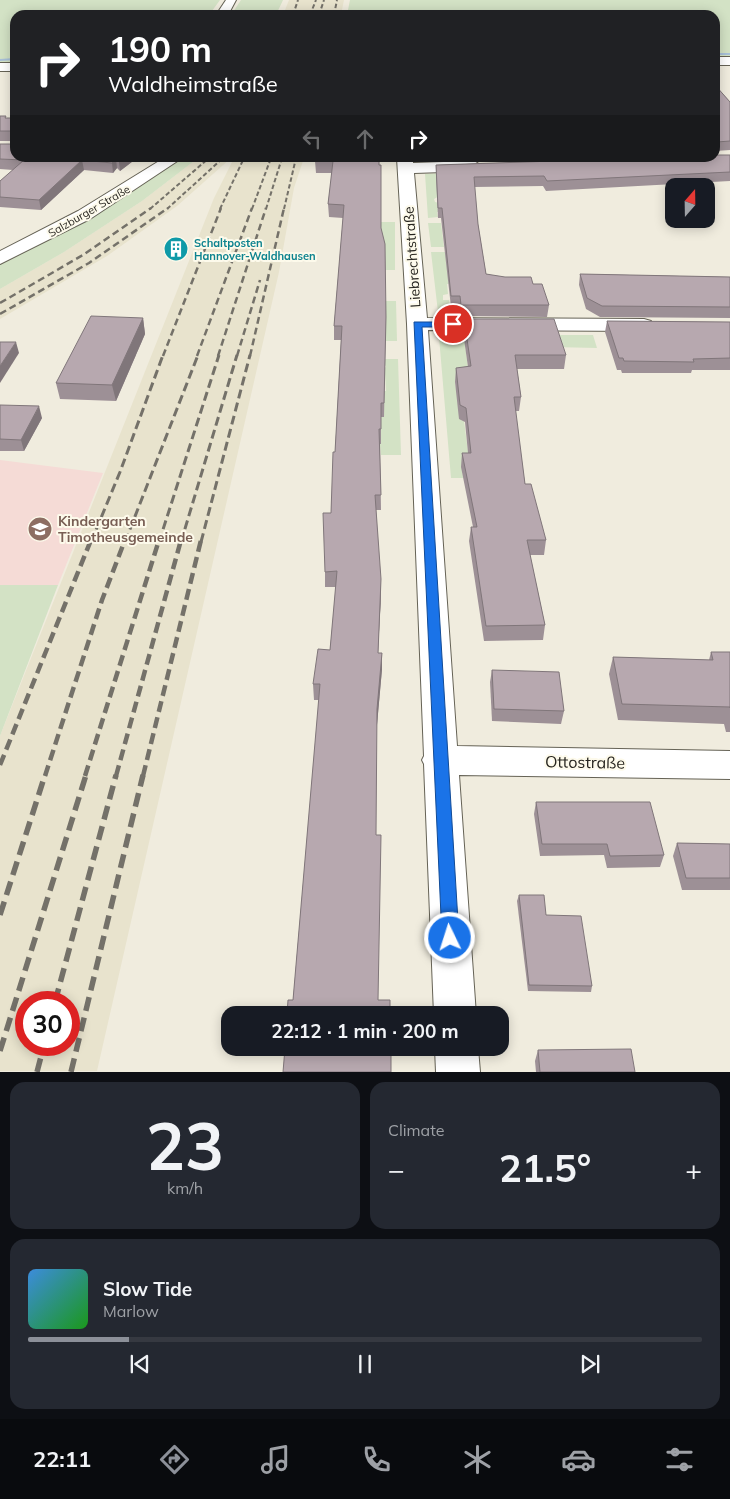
<!DOCTYPE html>
<html lang="en">
<head>
<meta charset="utf-8">
<style>
	body { margin:0; font-family:Mulish,sans-serif; background:#242831; color:#f1f3f6; height:100vh; display:flex; flex-direction:column; font-size:19px; white-space:nowrap }
	* { box-sizing:border-box; margin:0 }
	p { font-size:16px; color:#9ea1a6 }
	.icon { flex:none; width:28px; height:28px; fill:none; stroke:currentColor; stroke-width:2; stroke-linecap:round; stroke-linejoin:round }
	.map { position:relative; height:1072px; overflow:hidden }
	.side { display:flex; flex-direction:column; gap:10px; padding:10px; background:#0d0f14; flex:1 }
	.side>* { flex:none }
	.hud { position:absolute; left:10px; top:10px; width:710px; height:152px; border-radius:15px; box-shadow:0 2px 12px #0003; background:#202124; color:#fff; overflow:hidden }
	.needle { width:32px; rotate:20deg }
	.buttons { position:absolute; left:665px; top:178px; display:grid; gap:10px }
	.buttons a { display:grid; place-items:center; width:50px; height:50px; border-radius:10px; background:#171b24; box-shadow:0 2px 12px #0003; font-size:25px }
	.speed { position:absolute; left:15px; top:991px; display:flex; gap:10px; font-size:25px; font-weight:700; text-align:center }
	.speed>* { display:grid; place-content:center; width:65px; height:65px; border-radius:50%; background:#171b24; box-shadow:0 2px 12px #0003; line-height:1 }
	.speed .limit { border:8px solid #d22; background:#fff; color:#111 }
	.pin { position:absolute; display:grid; place-items:center; width:42px; height:42px; color:#fff; margin:-21px; border:2px solid #fff; border-radius:50%; box-shadow:0 1px 5px #0007 }
	.me { position:absolute; width:55px; margin:-28px; rotate:356deg; stroke-linejoin:round; filter:drop-shadow(0 0 4px #0008) }
	.turn { display:flex; align-items:center; gap:18px; height:105px; padding:0 15px; font-size:22px }
	.turn .icon { width:65px; height:65px; stroke-width:2.5 }
	.turn b { display:block; font-size:35px; line-height:42px }
	.lanes { display:flex; align-items:center; height:48px; padding:0 15px; background:#0003; justify-content:center; gap:25px; direction:ltr }
	.lanes .off { opacity:.35 }
	.big { font-size:38px; font-weight:700; line-height:1.1 }
	.side .widget { flex:1; display:flex; flex-direction:column; justify-content:center; gap:8px; min-width:0; padding:0 18px; border-radius:15px; background:#242831 }
	.side .dial { align-items:center; gap:0 }
	.dial b { font-size:65px; line-height:1 }
	.song { display:flex; align-items:center; gap:15px }
	.cover { width:60px; height:60px; border-radius:8px; background:linear-gradient(135deg,hsl(210 70% 55%),hsl(120 70% 35%)) }
	.played { height:5px; border-radius:2px; background:linear-gradient(90deg,#8c9099 15%,#363941 15%) }
	.keys { display:flex; justify-content:space-around; direction:ltr }
	.heat { display:flex; justify-content:space-between; align-items:center; font-size:28px; direction:ltr }
	.side .tiles { flex:1; display:grid; gap:10px; grid-template-columns:1fr 1fr }
	.widget:last-child { grid-column:span 2 }
	.trip { position:absolute; left:221px; top:1006px; width:288px; height:50px; border-radius:15px; background:#171b24; box-shadow:0 2px 12px #0003; font-weight:700; line-height:50px; text-align:center }
	.tabs { display:flex; height:80px; justify-content:space-around; align-items:center; background:#090b0e; color:#9ea1a6 }
	.tabs .icon { width:35px; height:35px }
	.tabs .active { color:#8c9099 }
	.tabs b { font-size:22px; color:#f1f3f6 }
	.map>svg:first-child { display:block }
	.built { fill:#e8e3cd; fill-rule:evenodd }
	.education { fill:#f5dbd6 }
	.green { fill:#d3e2c5 }
	.lines { fill:none; stroke-linecap:round; stroke-linejoin:round }
	.stream { fill:#a8c1d9; fill-rule:evenodd }
	.minor-casing { stroke:#656255; stroke-width:2 }
	.minor { fill:#fff; fill-rule:evenodd }
	.rail-far4 { stroke:#747169; stroke-width:2; stroke-dasharray:4.5 2.5; stroke-linecap:butt }
	.rail-far3 { stroke:#747169; stroke-width:2.5; stroke-dasharray:7 4; stroke-linecap:butt }
	.rail-far2 { stroke:#747169; stroke-width:3; stroke-dasharray:9 4.5; stroke-linecap:butt }
	.rail-far1 { stroke:#747169; stroke-width:4.5; stroke-dasharray:11 5.5; stroke-linecap:butt }
	.rail { stroke:#747169; stroke-width:5.5; stroke-dasharray:14 7; stroke-linecap:butt }
	.wall { fill:#9d9096 }
	.shaded-wall { fill:#80767a }
	.building { fill:#b7a8af; stroke:#80767a }
	.route { fill:#1a73e8; stroke:#114b97 }
	.labels { text-anchor:middle; stroke-width:4; stroke-linejoin:round; paint-order:stroke }
	.far-street-label { font-size:11px; fill:#26241f; stroke:#fdfaeb }
	.far-culture-label { font-size:11px; font-weight:bold; fill:#0d838f; stroke:#fdfaeb; text-anchor:start }
	.street-label { font-size:14px; fill:#26241f; stroke:#fdfaeb }
	.education-label { font-size:14px; font-weight:bold; fill:#785e54; stroke:#fdfaeb; text-anchor:start }
	.near-street-label { font-size:16px; fill:#26241f; stroke:#fdfaeb }
</style>
</head>
<body>
<div class="map">
<svg width="730" height="1072" viewBox="0 0 730 1072">
	<rect width="100%" height="100%" fill="#f0ecde"/>
	<!-- built -->
	<g class="built">
		<polygon points="289,0 344,0 341,15 283,15"/>
		<polygon points="198,158 231,158 177,206 107,256 0,319 0,289 64,252 142,201"/>
		<path d="M234,158H304L294,188L279,272L97,1071H0V736L214,198ZM26,1002H69V1045H26Z"/>
	</g>
	<!-- education -->
	<polygon class="education" points="0,460 103,473 58,585 0,585"/>
	<!-- green -->
	<g class="green">
		<polygon points="0,0 220,0 209,15 15,15 15,63 0,64"/>
		<polygon points="241,0 283,0 276,15 231,15"/>
		<polygon points="350,0 730,0 730,57 715,56 715,15 347,15"/>
		<polygon points="174,158 198,158 142,201 64,252 0,289 0,258 133,185"/>
		<polygon points="485,171 434,199 435,202 439,203 440,212 437,212 438,217 428,218 425,174"/>
		<polygon points="372,222 395,222 395,270 381,270"/>
		<polygon points="428,223 441,223 444,247 431,247"/>
		<polygon points="431,252 456,252 449,284 447,284 448,294 443,295 443,300 449,300 450,307 534,308 542,314 438,312"/>
		<polygon points="380,301 396,301 397,341 385,341"/>
		<polygon points="441,335 593,335 597,348 465,345 469,374 455,382 456,389 460,390 470,467 462,467 463,478 451,478 439,337"/>
		<polygon points="382,359 398,359 401,455 381,455 377,417 383,417 384,391 386,391 385,374 382,374 386,366 382,364"/>
		<polygon points="0,585 58,585 0,736"/>
	</g>
	<g class="lines">
		<!-- stream -->
		<g class="stream">
			<rect x="715" y="53" width="15" height="2"/>
			<polygon points="15,58 15,60 0,61 0,59"/>
		</g>
		<defs>
			<g id="minor">
				<polygon points="226,0 236,0 228,15 216,15"/>
				<rect x="715" y="57" width="15" height="8"/>
				<rect x="0" y="63" width="15" height="8"/>
				<polygon points="164,158 182,158 90,219 0,264 0,251 78,211"/>
				<polygon points="397,158 413,158 413,163 474,161 482,166 474,171 414,173 427,318 644,319 651,321 654,325 651,329 644,331 428,330 457,746 730,751 730,779 459,775 476,1015 434,1015 424,764 422,760 424,756 407,324"/>
				<polygon points="435,1048 478,1048 480,1072 436,1072"/>
			</g>
		</defs>
		<!-- minor casing -->
		<use href="#minor" class="minor-casing"/>
		<!-- minor -->
		<use href="#minor" class="minor"/>
		<!-- rail-far4 -->
		<g class="rail-far4">
			<polyline points="293,15 298,0"/>
			<polyline points="310,15 316,0"/>
			<polyline points="319,15 324,0"/>
			<polyline points="334,15 337,0"/>
			<polyline points="150,209 209,158"/>
			<polyline points="167,209 223,158"/>
			<polyline points="220,209 244,158"/>
			<polyline points="252,209 271,158"/>
			<polyline points="266,209 282,158"/>
			<polyline points="284,209 296,158"/>
		</g>
		<!-- rail-far3 -->
		<g class="rail-far3">
			<polyline points="0,303 83,255 151,208"/>
			<polyline points="0,314 89,263 168,208"/>
			<polyline points="163,356 221,208"/>
			<polyline points="197,356 252,208"/>
			<polyline points="218,356 266,208"/>
			<polyline points="237,356 260,280"/>
			<polyline points="250,356 284,208"/>
		</g>
		<!-- rail-far2 -->
		<g class="rail-far2">
			<polyline points="91,542 120,472 163,355"/>
			<polyline points="125,542 198,355"/>
			<polyline points="159,542 219,355"/>
			<polyline points="181,542 237,355"/>
			<polyline points="201,542 250,355"/>
		</g>
		<!-- rail-far1 -->
		<g class="rail-far1">
			<polyline points="0,765 91,540"/>
			<polyline points="45,776 102,600 125,540"/>
			<polyline points="85,776 159,540"/>
			<polyline points="116,776 181,540"/>
			<polyline points="143,776 201,540"/>
		</g>
		<!-- rail -->
		<g class="rail">
			<polyline points="0,915 45,775"/>
			<polyline points="55,1002 116,775"/>
			<polyline points="0,1051 86,775"/>
			<polyline points="37,1072 44,1045"/>
			<polyline points="71,1072 143,775"/>
		</g>
	</g>
	<!-- wall -->
	<g class="wall">
		<polygon points="715,85 730,102 730,150 715,151"/>
		<polygon points="0,116 6,118 137,158 120,171 117,168 113,173 84,170 41,210 0,207 0,181 13,170 0,169 0,144 14,144 14,141 0,141"/>
		<polygon points="730,155 730,181 546,191 543,186 474,187 478,224 486,274 533,284 549,305 547,317 460,316 459,307 451,307 441,218 438,218 436,174 436,165"/>
		<polygon points="379,158 381,228 386,317 384,417 381,417 381,444 380,444 381,510 376,510 381,595 378,653 382,653 382,669 377,724 293,1000 319,700 314,700 313,684 330,650 336,587 325,587 325,572 331,513 335,452 341,340 334,340 334,326 343,218 329,217 328,204 332,173 316,173 315,161"/>
		<polygon points="430,158 530,158 434,160 434,158"/>
		<polygon points="580,274 730,277 730,318 600,317 586,309 579,285"/>
		<polygon points="143,318 145,334 116,401 60,399 56,383"/>
		<polygon points="464,319 566,355 564,369 517,369 521,397 519,411 515,411 525,484 546,540 544,555 530,555 545,625 543,640 484,641 469,541 471,527 473,527 461,467 462,453 468,453 465,422 459,419 455,382 456,368 468,367 463,332"/>
		<polygon points="607,321 730,322 730,370 692,370 691,373 622,373 621,370 617,370 605,332"/>
		<polygon points="0,405 42,418 24,451 0,451"/>
		<polygon points="711,652 730,652 730,732 726,732 724,724 618,720 609,674 613,657 709,660"/>
		<polygon points="492,670 564,711 561,724 492,721 490,682"/>
		<polygon points="536,802 664,855 660,867 607,868 604,855 540,856 534,814"/>
		<polygon points="677,843 730,844 730,890 682,890 673,856"/>
		<polygon points="519,895 546,915 592,986 591,992 528,991 517,901"/>
		<polygon points="538,1050 635,1072 536,1072 535,1061"/>
	</g>
	<!-- shaded-wall -->
	<g class="shaded-wall">
		<polygon points="124,158 137,158 120,171 119,162"/>
		<polygon points="116,159 117,168 113,173 112,163"/>
		<polygon points="82,160 84,170 41,210 39,200"/>
		<polygon points="143,318 145,334 116,401 112,385"/>
		<polygon points="16,342 19,353 0,383 0,366"/>
		<polygon points="39,406 42,418 24,451 21,440"/>
		<polygon points="381,579 381,595 377,668 378,653"/>
		<polygon points="382,653 382,669 377,725 377,709"/>
	</g>
	<!-- building -->
	<g class="building">
		<polygon points="715,85 730,102 730,141 717,142 715,147"/>
		<polygon points="0,116 6,116 5,118 15,118 15,158 124,158 119,162 116,159 112,163 82,160 39,200 0,197 0,181 24,160 0,159 0,144 14,144 14,131 0,131"/>
		<polygon points="715,155 730,155 730,172 547,181 544,176 474,177 478,224 486,274 505,277 531,277 533,284 542,284 549,305 461,305 460,296 451,296 442,208 438,208 436,165 643,158 715,158"/>
		<polygon points="316,158 379,158 379,165 381,165 381,228 385,244 386,317 384,403 381,403 381,429 379,429 381,495 375,495 381,579 378,653 382,653 377,709 376,835 381,835 378,1000 390,1000 390,1015 287,1015 288,1000 293,1000 320,684 313,684 318,649 330,650 337,571 325,572 323,513 331,513 333,452 335,452 342,326 334,326 344,205 328,204 333,161 315,161"/>
		<polygon points="580,274 730,277 730,307 602,306 587,298"/>
		<polygon points="91,316 143,318 112,385 56,383"/>
		<polygon points="464,319 554,319 566,355 515,355 521,397 514,397 525,484 531,484 546,540 527,540 545,625 486,626 471,527 477,527 462,453 471,453 466,408 460,405 456,368 471,366"/>
		<polygon points="607,321 730,322 730,358 693,359 694,362 624,361 623,358 619,358"/>
		<polygon points="0,342 16,342 0,366"/>
		<polygon points="0,405 39,406 21,440 0,439"/>
		<polygon points="711,652 730,652 730,708 730,707 622,704 613,657 713,660"/>
		<polygon points="492,670 559,672 564,711 494,709"/>
		<polygon points="536,802 650,802 664,855 610,856 607,844 542,844"/>
		<polygon points="677,843 730,844 730,878 686,878"/>
		<polygon points="519,895 544,895 546,915 581,916 592,986 529,985"/>
		<polygon points="285,1048 391,1048 391,1072 283,1072"/>
		<polygon points="631,1049 635,1072 540,1072 538,1050"/>
	</g>
	<!-- route -->
	<polygon class="route" points="414,322 453,322 457,324 453,327 422,327 459,938 456,944 450,946 444,944 442,938"/>
	<!-- icons -->
	<defs>
		<symbol id="building-disc" viewBox="-11 -11 22 22"><circle r="9.5" fill="#0f9aa8" stroke="#fdfaeb"/><path d="M-4-6H4V6H1V3H-1V6H-4ZM-2.5-4.3h1.7v1.8h-1.7ZM.8-4.3h1.7v1.8H.8ZM-2.5-1h1.7V.8h-1.7ZM.8-1h1.7V.8H.8Z" fill="#fff"/></symbol>
		<symbol id="school-disc" viewBox="-11 -11 22 22"><circle r="9.5" fill="#8d6e63" stroke="#fdfaeb"/><path d="M0-5L7-2L0 1L-7-2ZM-4 1L0 2.5L4 1V4Q0 6-4 4Z" fill="#fff"/></symbol>
	</defs>
	<g fill-rule="evenodd">
		<use href="#building-disc" x="162" y="235" width="28" height="28"/>
		<use href="#school-disc" x="26" y="515" width="28" height="28"/>
	</g>
	<g class="labels">
		<!-- far-street labels -->
		<g class="far-street-label">
			<text transform="translate(89 211) rotate(-30)" y="4">Salzburger Straße</text>
		</g>
		<!-- far-culture labels -->
		<g class="far-culture-label">
			<text x="194" y="247">Schaltposten<tspan x="194" dy="13">Hannover-Waldhausen</tspan></text>
		</g>
		<!-- street labels -->
		<g class="street-label">
			<text transform="translate(412 257) rotate(-94)" y="5">Liebrechtstraße</text>
		</g>
		<!-- education labels -->
		<g class="education-label">
			<text x="58" y="526">Kindergarten<tspan x="58" dy="16">Timotheusgemeinde</tspan></text>
		</g>
		<!-- near-street labels -->
		<g class="near-street-label">
			<text transform="translate(585 762) rotate(1)" y="6">Ottostraße</text>
		</g>
	</g>
</svg>
<div class="buttons">
<a><svg class="needle" viewBox="-14 -14 28 28"><path d="M0-13l5 13h-10z" fill="#e53935"/><path d="M0 13l5-13h-10z" fill="#9ea1a6"/></svg></a>
</div>
<div class="speed"><div class="limit">30</div></div>
<div class="pin" style="left:453px;top:324px;background:#d93025"><svg class="icon" aria-label="arrive" viewBox="0 0 24 24"><path d="M6 21V4h12l-3 4 3 4H6"/></svg></div>
<svg class="me" style="left:450px;top:938px" viewBox="-20 -20 40 40"><circle r="17" fill="#1a73e8" stroke="#fff" stroke-width="3"/><path d="M0-11L8 9 0 5-8 9z" fill="#fff"/></svg>
<div class="trip">22:12 · 1 min · 200 m</div>
<div class="hud">
<div class="turn"><svg class="icon" aria-label="right" viewBox="0 0 24 24"><path d="M7 20v-9h11M14 6l5 5-5 5"/></svg><div><b>190 m</b>Waldheimstraße</div></div>
<div class="lanes"><svg class="icon off" aria-label="left" viewBox="0 0 24 24"><path d="M17 20v-9H6M10 6l-5 5 5 5"/></svg><svg class="icon off" aria-label="ahead" viewBox="0 0 24 24"><path d="M12 20V5M6 11l6-6 6 6"/></svg><svg class="icon" aria-label="right" viewBox="0 0 24 24"><path d="M7 20v-9h11M14 6l5 5-5 5"/></svg></div>
</div>
</div>
<section class="side">
<div class="tiles">
<div class="widget dial"><b>23</b><p>km/h</p></div>
<div class="widget"><p>Climate</p>
<div class="heat"><a>−</a><b class="big">21.5°</b><a>+</a></div>
</div>
<div class="widget">
<div class="song"><i class="cover"></i><div><b>Slow Tide</b><p>Marlow</p></div></div>
<div class="played"></div>
<div class="keys"><svg class="icon" aria-label="previous" viewBox="0 0 24 24"><path d="M18 5L8 12l10 7zM5 5v14"/></svg><svg class="icon" aria-label="pause" viewBox="0 0 24 24"><path d="M8 5v14M16 5v14"/></svg><svg class="icon" aria-label="next" viewBox="0 0 24 24"><path d="M6 5l10 7-10 7zM19 5v14"/></svg></div>
</div>
</div>
</section>
<nav class="tabs">
<b>22:11</b>
<svg class="icon active" aria-label="directions" viewBox="0 0 24 24"><path d="M12 3l9 9-9 9-9-9zM9 14v-3h6M13 9l2 2-2 2"/></svg>
<svg class="icon" aria-label="music" viewBox="0 0 24 24"><path d="M9 18V5l10-2v13"/><circle cx="6" cy="18" r="3"/><circle cx="16" cy="16" r="3"/></svg>
<svg class="icon" aria-label="phone" viewBox="0 0 24 24"><path d="M5 4h4l2 5-3 2q2 4 5 5l2-3 5 2v4C11 20 4 13 5 4z"/></svg>
<svg class="icon" aria-label="climate" viewBox="0 0 24 24"><path d="M12 3v18M4 7l16 10M4 17L20 7"/></svg>
<svg class="icon" aria-label="car" viewBox="0 0 24 24"><path d="M5 17H2v-5l4-1 3-4h7l3 4 3 1v5h-3M9 17h6M6 11h13"/><circle cx="7" cy="17" r="2"/><circle cx="17" cy="17" r="2"/></svg>
<svg class="icon" aria-label="filters" viewBox="0 0 24 24"><path d="M4 7h16M4 17h16"/><circle cx="9" cy="7" r="2"/><circle cx="15" cy="17" r="2"/></svg>
</nav>
</body>
</html>
